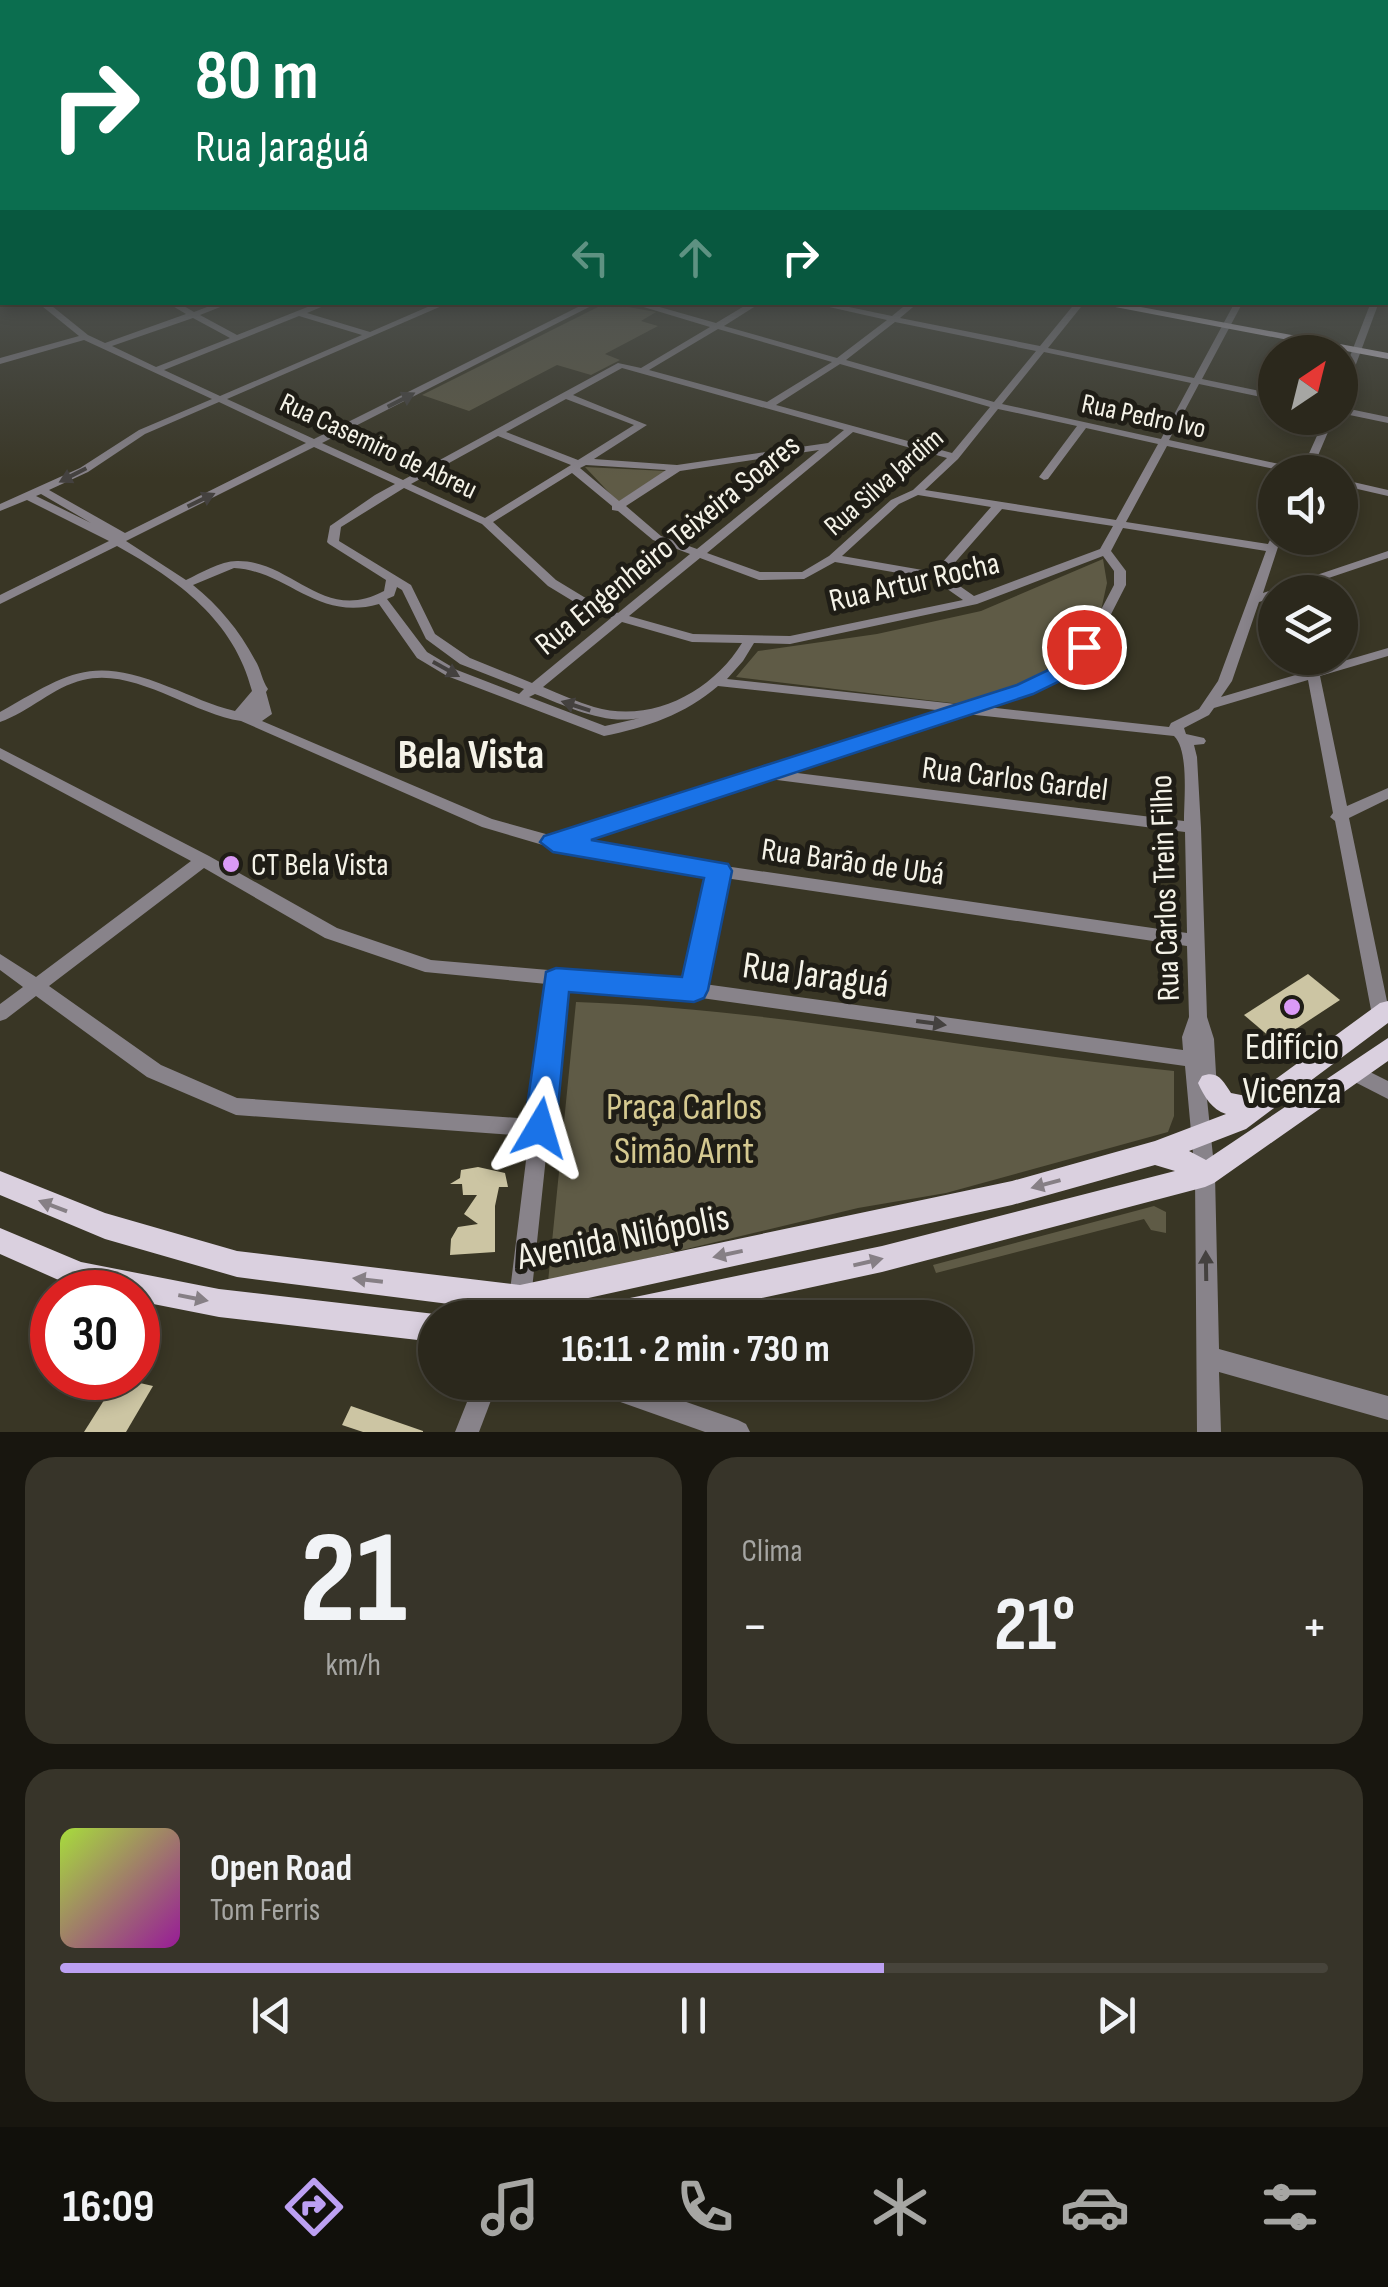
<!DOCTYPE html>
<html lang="pt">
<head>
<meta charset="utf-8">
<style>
	body { margin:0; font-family:"Sofia Sans Condensed",sans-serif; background:#373429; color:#f1f3f6; height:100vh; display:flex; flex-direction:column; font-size:38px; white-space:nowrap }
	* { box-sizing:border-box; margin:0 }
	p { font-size:32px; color:#a6a6a3 }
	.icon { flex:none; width:55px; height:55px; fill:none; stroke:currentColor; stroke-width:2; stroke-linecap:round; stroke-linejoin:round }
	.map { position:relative; height:1432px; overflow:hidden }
	.panel { display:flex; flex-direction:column; gap:25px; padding:25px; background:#18160f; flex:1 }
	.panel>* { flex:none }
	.top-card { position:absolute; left:0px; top:0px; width:1390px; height:305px; box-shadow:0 5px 15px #0003,0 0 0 2px #47443b; background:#0b6e4f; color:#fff; overflow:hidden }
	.needle { width:65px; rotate:35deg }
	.buttons { position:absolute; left:1258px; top:335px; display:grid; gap:20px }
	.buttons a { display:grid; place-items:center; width:100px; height:100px; border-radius:50%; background:#2b281c; box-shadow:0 5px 15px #0003,0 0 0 2px #47443b; font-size:50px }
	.speed { position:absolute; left:30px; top:1270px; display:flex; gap:20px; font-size:50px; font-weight:700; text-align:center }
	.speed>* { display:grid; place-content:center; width:130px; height:130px; border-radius:50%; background:#2b281c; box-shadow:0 5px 15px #0003,0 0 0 2px #47443b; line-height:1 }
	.speed .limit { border:15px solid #d22; background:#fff; color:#111 }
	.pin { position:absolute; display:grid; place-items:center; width:85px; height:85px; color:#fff; margin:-42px; border:5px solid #fff; border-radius:50%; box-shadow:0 2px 10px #0007 }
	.me { position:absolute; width:110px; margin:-55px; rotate:7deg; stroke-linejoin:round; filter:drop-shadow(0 0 8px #0008) }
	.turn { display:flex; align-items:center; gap:35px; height:210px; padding:0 30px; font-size:45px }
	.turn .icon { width:130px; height:130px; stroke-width:2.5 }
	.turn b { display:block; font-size:70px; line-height:85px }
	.lanes { display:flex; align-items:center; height:95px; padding:0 30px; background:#0003; justify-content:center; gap:50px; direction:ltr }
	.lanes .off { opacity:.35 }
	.big { font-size:75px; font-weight:700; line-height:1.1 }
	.panel .widget { flex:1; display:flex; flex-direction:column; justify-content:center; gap:15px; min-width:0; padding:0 35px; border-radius:30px; background:#373429 }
	.panel .dial { align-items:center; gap:0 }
	.dial b { font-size:130px; line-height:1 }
	.song { display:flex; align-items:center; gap:30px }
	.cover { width:120px; height:120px; border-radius:15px; background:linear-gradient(135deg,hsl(80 70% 55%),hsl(300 70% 35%)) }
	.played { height:10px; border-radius:5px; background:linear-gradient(90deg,#bca0f2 65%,#47443b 65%) }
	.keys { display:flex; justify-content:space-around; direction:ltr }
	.heat { display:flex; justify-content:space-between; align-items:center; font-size:55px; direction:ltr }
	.panel .tiles { flex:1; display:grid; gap:25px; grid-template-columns:1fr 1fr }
	.widget:last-child { grid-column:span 2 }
	.trip { position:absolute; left:418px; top:1300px; width:555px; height:100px; border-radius:50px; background:#2b281c; box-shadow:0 5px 15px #0003,0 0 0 2px #47443b; font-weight:700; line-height:100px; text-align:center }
	.tab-bar { display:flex; height:160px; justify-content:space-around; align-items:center; background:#11100b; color:#a6a6a3 }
	.tab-bar .icon { width:70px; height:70px }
	.tab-bar .on { color:#bca0f2 }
	.tab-bar b { font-size:45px; color:#f1f3f6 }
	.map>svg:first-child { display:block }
	.green { fill:#5f5b46 }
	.building { fill:#ccc5a3 }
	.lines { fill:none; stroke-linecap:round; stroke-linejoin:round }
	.minor { fill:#88838a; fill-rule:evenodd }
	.major { fill:#dad0df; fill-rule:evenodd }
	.oneway { fill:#44413f }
	.oneway2 { fill:#867f85 }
	.route { fill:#1a73e8; stroke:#114b97; stroke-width:2.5 }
	.poi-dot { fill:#da9af6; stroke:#1f1d16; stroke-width:4 }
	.labels { text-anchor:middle; stroke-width:10; stroke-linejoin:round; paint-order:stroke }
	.far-street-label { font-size:28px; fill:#f5f3e8; stroke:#1f1d16 }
	.street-label { font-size:32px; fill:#f5f3e8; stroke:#1f1d16 }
	.poi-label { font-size:32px; fill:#f5f3e8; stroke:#1f1d16; text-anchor:start }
	.near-street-label { font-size:38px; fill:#f5f3e8; stroke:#1f1d16 }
	.near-poi-label { font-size:38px; fill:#f5f3e8; stroke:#1f1d16 }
	.near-park-label { font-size:38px; fill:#d5c990; stroke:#1f1d16 }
	.district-label { font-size:42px; font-weight:bold; fill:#f5f3e8; stroke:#1f1d16 }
</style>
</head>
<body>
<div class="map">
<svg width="1388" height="1432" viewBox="0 0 1388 1432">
	<rect width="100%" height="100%" fill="#393625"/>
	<!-- green -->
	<g class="green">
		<polygon points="606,303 656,312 641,321 658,326 605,354 620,360 591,375 557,365 469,411 422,395"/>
		<polygon points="585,467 666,471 618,502"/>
		<polygon points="1103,559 1107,583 1098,624 1024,689 960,704 736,677 758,651 877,634 981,611"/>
		<path d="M576,1002C777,1009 975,1051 1174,1071V1116L1168,1132L946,1193L858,1208L548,1282Z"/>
		<polygon points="1154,1206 1166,1212 1166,1233 1151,1230 1144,1219 936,1273 933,1265"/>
	</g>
	<!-- building -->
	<g class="building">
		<polygon points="1308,974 1340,1000 1276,1042 1244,1015"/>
		<polygon points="478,1167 505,1173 508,1187 499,1187 495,1206 495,1252 450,1255 451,1239 458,1227 478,1224 464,1214 477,1195 463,1195 462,1184 450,1184 460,1178 461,1170"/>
		<polygon points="118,1378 153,1386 126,1432 84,1432"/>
		<polygon points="351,1406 423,1431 423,1432 363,1432 342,1425"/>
	</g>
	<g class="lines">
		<!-- minor -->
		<g class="minor">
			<path d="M37,302H47L88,335L105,343L186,314L166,302H177L194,312L220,302H233L200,315L237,335L320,302H333L307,313L370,332L439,302H451L227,399L314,439L588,302H599L322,443L403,480L618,363L641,368L710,327L627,302H642L716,323L751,302H762L724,326L837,358L887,320L807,302H825L892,316L909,302H919L900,318L1040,346L1076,302H1085L1048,348L1194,378L1235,302H1243L1202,379L1275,394V400L1199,384L1169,440L1302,469L1325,418H1334L1311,472H1289L1167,446L1126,522L1268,544L1272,536L1281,538L1263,593L1388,551V558L1287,592H1275V597L1259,602L1232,681L1221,697L1388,648V656L1320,676L1347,806L1388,788V799L1349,818L1388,1006V1019L1381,1022L1375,1020L1372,1015L1335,821L1330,817L1333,813L1308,680L1214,708L1209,715L1184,728L1186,734L1204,738L1206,741L1204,744L1194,745L1197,757L1201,828L1207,1017L1214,1039L1217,1091L1215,1097L1207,1099L1215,1175L1219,1349L1388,1396V1420L1219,1372L1221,1432H1197L1195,1175L1185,1066L694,997L564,986L531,1299L524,1318H502L509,1299L529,1136L236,1115L147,1077L36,996L6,1019L0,1021V1004L23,987L0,970V954L36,977L191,861L0,759V748L209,856L337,928L431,960L687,982L710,876L553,848L482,827L241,721C190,713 134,667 83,680C53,687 29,712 0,722V712C69,673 90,655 169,687C191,695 212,706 235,711L252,691C234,620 178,580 117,546L0,604V595L109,541L27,500L0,511V504L80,468L139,430L212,399L84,340L0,364V358L79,336ZM299,316L362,335L220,396L164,370ZM193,318L230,338L156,367L112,346ZM895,322L1036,351L994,402L846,360ZM718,329L832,362L767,402L649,370ZM1044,352L1191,383L1161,439L1002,404ZM840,364L990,407L952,453L776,405ZM622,368L844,430L828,443L677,465L594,459L647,425L573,395ZM566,399L634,425L578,460L506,432ZM219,402L306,443L125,533L49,490L88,472L145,434ZM998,409L1077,426L1039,477L1044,480L1048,479L1086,428L1158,444L1116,520L925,490L958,459ZM853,432L947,458L913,490L891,500L829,556L802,572H760L707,553ZM498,436L571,465L485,518L411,484ZM314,447L395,484L375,495L330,526L327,542L329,544L386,580L384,591C323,624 292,560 237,561C220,561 201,573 186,580L126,541ZM819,450L697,549L661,536L626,506L680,471ZM586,465L666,470L619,501L580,468ZM572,473L612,506V510L618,511L653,540L690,554L618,613L584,597L556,580L493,522ZM404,488L482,524L548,586L576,603L611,618L532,683L470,658L435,634L411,585L339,541L341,527ZM41,494L91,523L36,496ZM918,495L991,507L934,572L842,556L899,504ZM1002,509L1113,526L1100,549L974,596L944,575ZM1123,528L1266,551L1218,681L1199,709L1171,723L1169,727L987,707L1030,693L1073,671L1105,626L1126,585V571L1111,551ZM1103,556L1114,571V585L1093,625L1063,665L1020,687L965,705L727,679L743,661L754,643L790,644L977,604ZM700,558L759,580L804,579L835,562L933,579L963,600L790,636L693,634L629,616ZM234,568C288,571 317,622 379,604L417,658L447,676L604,736C645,728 686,714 718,686L945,711L553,836L492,819L262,721L272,714L266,692L268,689C262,681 261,669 255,660C239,630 219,606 193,585ZM397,587L402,590L426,639L460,664L524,689L519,694L457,670L427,652L387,599L394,596ZM622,622L692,642L742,643C712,692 651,724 594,707C577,702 560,694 543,687ZM535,694C569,707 603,725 640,718L605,726L529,697ZM966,714L1174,736C1189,750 1184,799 1184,821L789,772ZM771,777L777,780L1185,832L1187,933L656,856L577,841ZM204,868L325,938L425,972L547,984L531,1119L237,1098L161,1065L49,986ZM725,878L1187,946L1189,1017L1182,1037L1183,1050L704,984Z"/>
			<polygon points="1371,302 1379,302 1345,394 1340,397 1340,382"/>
			<polygon points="1340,407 1388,417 1388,423 1340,413"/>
			<polygon points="1340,479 1388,490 1388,496 1340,485"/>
			<polygon points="1354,1064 1388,1081 1388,1099 1347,1078 1345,1072 1347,1066"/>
			<polygon points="475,1382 498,1382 479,1432 455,1432"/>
			<polygon points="584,1382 629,1382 738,1420 746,1424 750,1432 705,1432 595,1393 587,1390"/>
		</g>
		<!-- major -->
		<g class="major">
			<polygon points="1089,302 1114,302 1388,353 1388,359"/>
			<path d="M1388,1001V1023L1246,1129L1189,1151L1206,1160L1388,1038V1061L1214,1183L1205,1187L882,1272L669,1318H587L591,1308L601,1304L882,1246L1175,1171L1155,1165L1012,1205L520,1313L237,1277L105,1239L0,1195V1171L105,1213L237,1251L520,1285L1012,1181L1155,1141L1226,1114C1212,1110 1204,1096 1198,1083L1202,1076C1218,1070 1223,1081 1231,1093L1251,1097L1380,1003Z"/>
			<polygon points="0,1228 81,1262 219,1289 435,1314 444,1318 435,1318 435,1342 219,1317 138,1301 138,1292 81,1290 0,1254"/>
		</g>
	</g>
	<!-- one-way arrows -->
	<defs><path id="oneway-solid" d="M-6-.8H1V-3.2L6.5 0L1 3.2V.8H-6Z" transform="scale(2.5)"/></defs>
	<g class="oneway">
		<use href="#oneway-solid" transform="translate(401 400) rotate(-27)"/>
		<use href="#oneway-solid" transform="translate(73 475) rotate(153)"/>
		<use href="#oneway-solid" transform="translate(201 500) rotate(-26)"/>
		<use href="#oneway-solid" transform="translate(446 669) rotate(29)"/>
		<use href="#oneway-solid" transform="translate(576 706) rotate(-162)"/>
		<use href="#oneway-solid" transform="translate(931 1023) rotate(8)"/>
		<use href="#oneway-solid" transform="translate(1206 1266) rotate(-91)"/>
	</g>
	<g class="oneway2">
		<use href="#oneway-solid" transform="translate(1046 1184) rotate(165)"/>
		<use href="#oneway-solid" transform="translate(53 1206) rotate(-159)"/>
		<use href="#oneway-solid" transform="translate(728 1254) rotate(168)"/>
		<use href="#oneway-solid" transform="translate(868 1262) rotate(-13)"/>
		<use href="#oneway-solid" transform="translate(368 1280) rotate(-173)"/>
		<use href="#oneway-solid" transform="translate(193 1298) rotate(11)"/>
	</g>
	<!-- sky -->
	<linearGradient id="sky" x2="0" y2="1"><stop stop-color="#1f1e14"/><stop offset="0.58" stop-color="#4e5251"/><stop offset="1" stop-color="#4e5251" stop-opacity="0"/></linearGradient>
	<rect width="1388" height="478" fill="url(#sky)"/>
	<!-- route -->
	<polygon class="route" points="1084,641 1094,647 1076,673 1033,694 591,840 728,864 732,871 708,990 704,998 694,1002 569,992 556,1128 551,1138 540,1142 528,1138 524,1128 546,972 556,968 682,977 704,878 553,852 540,842 544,836 1017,685 1061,664 1076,643"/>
	<!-- markers -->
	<g class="poi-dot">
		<circle cx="231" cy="864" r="10"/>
		<circle cx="1292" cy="1007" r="10"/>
	</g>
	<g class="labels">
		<!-- far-street labels -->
		<g class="far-street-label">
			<text transform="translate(1144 415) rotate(12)" y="10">Rua Pedro Ivo</text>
			<text transform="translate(379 445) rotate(25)" y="10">Rua Casemiro de Abreu</text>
			<text transform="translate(883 481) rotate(-41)" y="10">Rua Silva Jardim</text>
		</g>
		<!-- street labels -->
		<g class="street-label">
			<text transform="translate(667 544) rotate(-39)" y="11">Rua Engenheiro Teixeira Soares</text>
			<text transform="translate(914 581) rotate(-13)" y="11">Rua Artur Rocha</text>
			<text transform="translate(1015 778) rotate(7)" y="11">Rua Carlos Gardel</text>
			<text transform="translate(853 861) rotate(8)" y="11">Rua Barão de Ubá</text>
			<text transform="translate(1164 888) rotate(-92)" y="11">Rua Carlos Trein Filho</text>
		</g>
		<!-- poi labels -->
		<g class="poi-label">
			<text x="251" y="875">CT Bela Vista</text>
		</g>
		<!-- near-street labels -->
		<g class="near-street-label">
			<text transform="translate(816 974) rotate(8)" y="13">Rua Jaraguá</text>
			<text transform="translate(623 1236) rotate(-11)" y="13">Avenida Nilópolis</text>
		</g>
		<!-- near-poi labels -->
		<g class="near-poi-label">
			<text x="1292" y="1059">Edifício<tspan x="1292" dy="44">Vicenza</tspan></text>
		</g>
		<!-- near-park labels -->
		<g class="near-park-label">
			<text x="684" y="1119">Praça Carlos<tspan x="684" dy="44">Simão Arnt</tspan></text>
		</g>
		<!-- district labels -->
		<g class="district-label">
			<text x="471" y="768">Bela Vista</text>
		</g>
	</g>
</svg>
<div class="buttons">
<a><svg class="needle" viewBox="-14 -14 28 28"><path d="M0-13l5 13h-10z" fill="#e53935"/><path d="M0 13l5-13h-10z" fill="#a6a6a3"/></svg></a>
<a><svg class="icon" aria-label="sound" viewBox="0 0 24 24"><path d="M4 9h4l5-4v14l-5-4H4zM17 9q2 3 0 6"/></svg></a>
<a><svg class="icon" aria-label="layers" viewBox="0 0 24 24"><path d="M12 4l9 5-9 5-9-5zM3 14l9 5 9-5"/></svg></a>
</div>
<div class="speed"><div class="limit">30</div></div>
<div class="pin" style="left:1084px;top:647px;background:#d93025"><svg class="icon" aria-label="arrive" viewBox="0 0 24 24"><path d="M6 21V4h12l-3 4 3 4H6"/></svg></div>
<svg class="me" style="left:540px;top:1128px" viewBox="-20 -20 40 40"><path d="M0-17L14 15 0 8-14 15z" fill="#1a73e8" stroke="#fff" stroke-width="4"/></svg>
<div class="trip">16:11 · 2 min · 730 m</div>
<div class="top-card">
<div class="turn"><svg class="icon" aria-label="right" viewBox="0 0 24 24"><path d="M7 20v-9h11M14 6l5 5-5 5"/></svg><div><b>80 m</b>Rua Jaraguá</div></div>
<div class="lanes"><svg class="icon off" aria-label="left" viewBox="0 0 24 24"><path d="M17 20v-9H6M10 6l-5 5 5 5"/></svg><svg class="icon off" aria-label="ahead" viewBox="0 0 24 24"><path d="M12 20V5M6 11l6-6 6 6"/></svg><svg class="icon" aria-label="right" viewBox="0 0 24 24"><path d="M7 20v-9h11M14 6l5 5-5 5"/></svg></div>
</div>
</div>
<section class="panel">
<div class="tiles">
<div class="widget dial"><b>21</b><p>km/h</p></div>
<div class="widget"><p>Clima</p>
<div class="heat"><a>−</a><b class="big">21°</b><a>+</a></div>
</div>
<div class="widget">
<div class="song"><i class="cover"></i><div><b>Open Road</b><p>Tom Ferris</p></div></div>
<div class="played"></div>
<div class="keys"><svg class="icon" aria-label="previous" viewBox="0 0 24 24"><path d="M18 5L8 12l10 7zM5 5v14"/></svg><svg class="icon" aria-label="pause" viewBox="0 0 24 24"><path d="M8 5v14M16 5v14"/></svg><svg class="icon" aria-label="next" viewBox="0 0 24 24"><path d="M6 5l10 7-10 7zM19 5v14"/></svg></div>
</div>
</div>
</section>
<nav class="tab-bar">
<b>16:09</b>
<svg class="icon on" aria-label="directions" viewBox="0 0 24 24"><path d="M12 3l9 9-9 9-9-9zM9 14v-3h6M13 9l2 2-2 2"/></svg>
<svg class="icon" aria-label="music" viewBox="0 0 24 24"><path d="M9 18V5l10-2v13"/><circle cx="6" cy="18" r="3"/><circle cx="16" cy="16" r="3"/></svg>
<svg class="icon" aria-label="phone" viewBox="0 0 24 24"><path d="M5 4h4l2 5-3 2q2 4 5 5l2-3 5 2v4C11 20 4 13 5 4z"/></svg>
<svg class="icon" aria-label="climate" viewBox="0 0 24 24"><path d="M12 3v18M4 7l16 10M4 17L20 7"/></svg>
<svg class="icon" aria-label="car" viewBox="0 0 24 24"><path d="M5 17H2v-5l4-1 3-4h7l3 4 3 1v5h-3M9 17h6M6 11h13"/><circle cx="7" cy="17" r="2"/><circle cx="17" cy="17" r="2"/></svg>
<svg class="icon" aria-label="filters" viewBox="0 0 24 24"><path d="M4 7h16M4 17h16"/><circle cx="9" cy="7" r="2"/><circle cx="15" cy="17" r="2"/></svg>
</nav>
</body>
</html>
